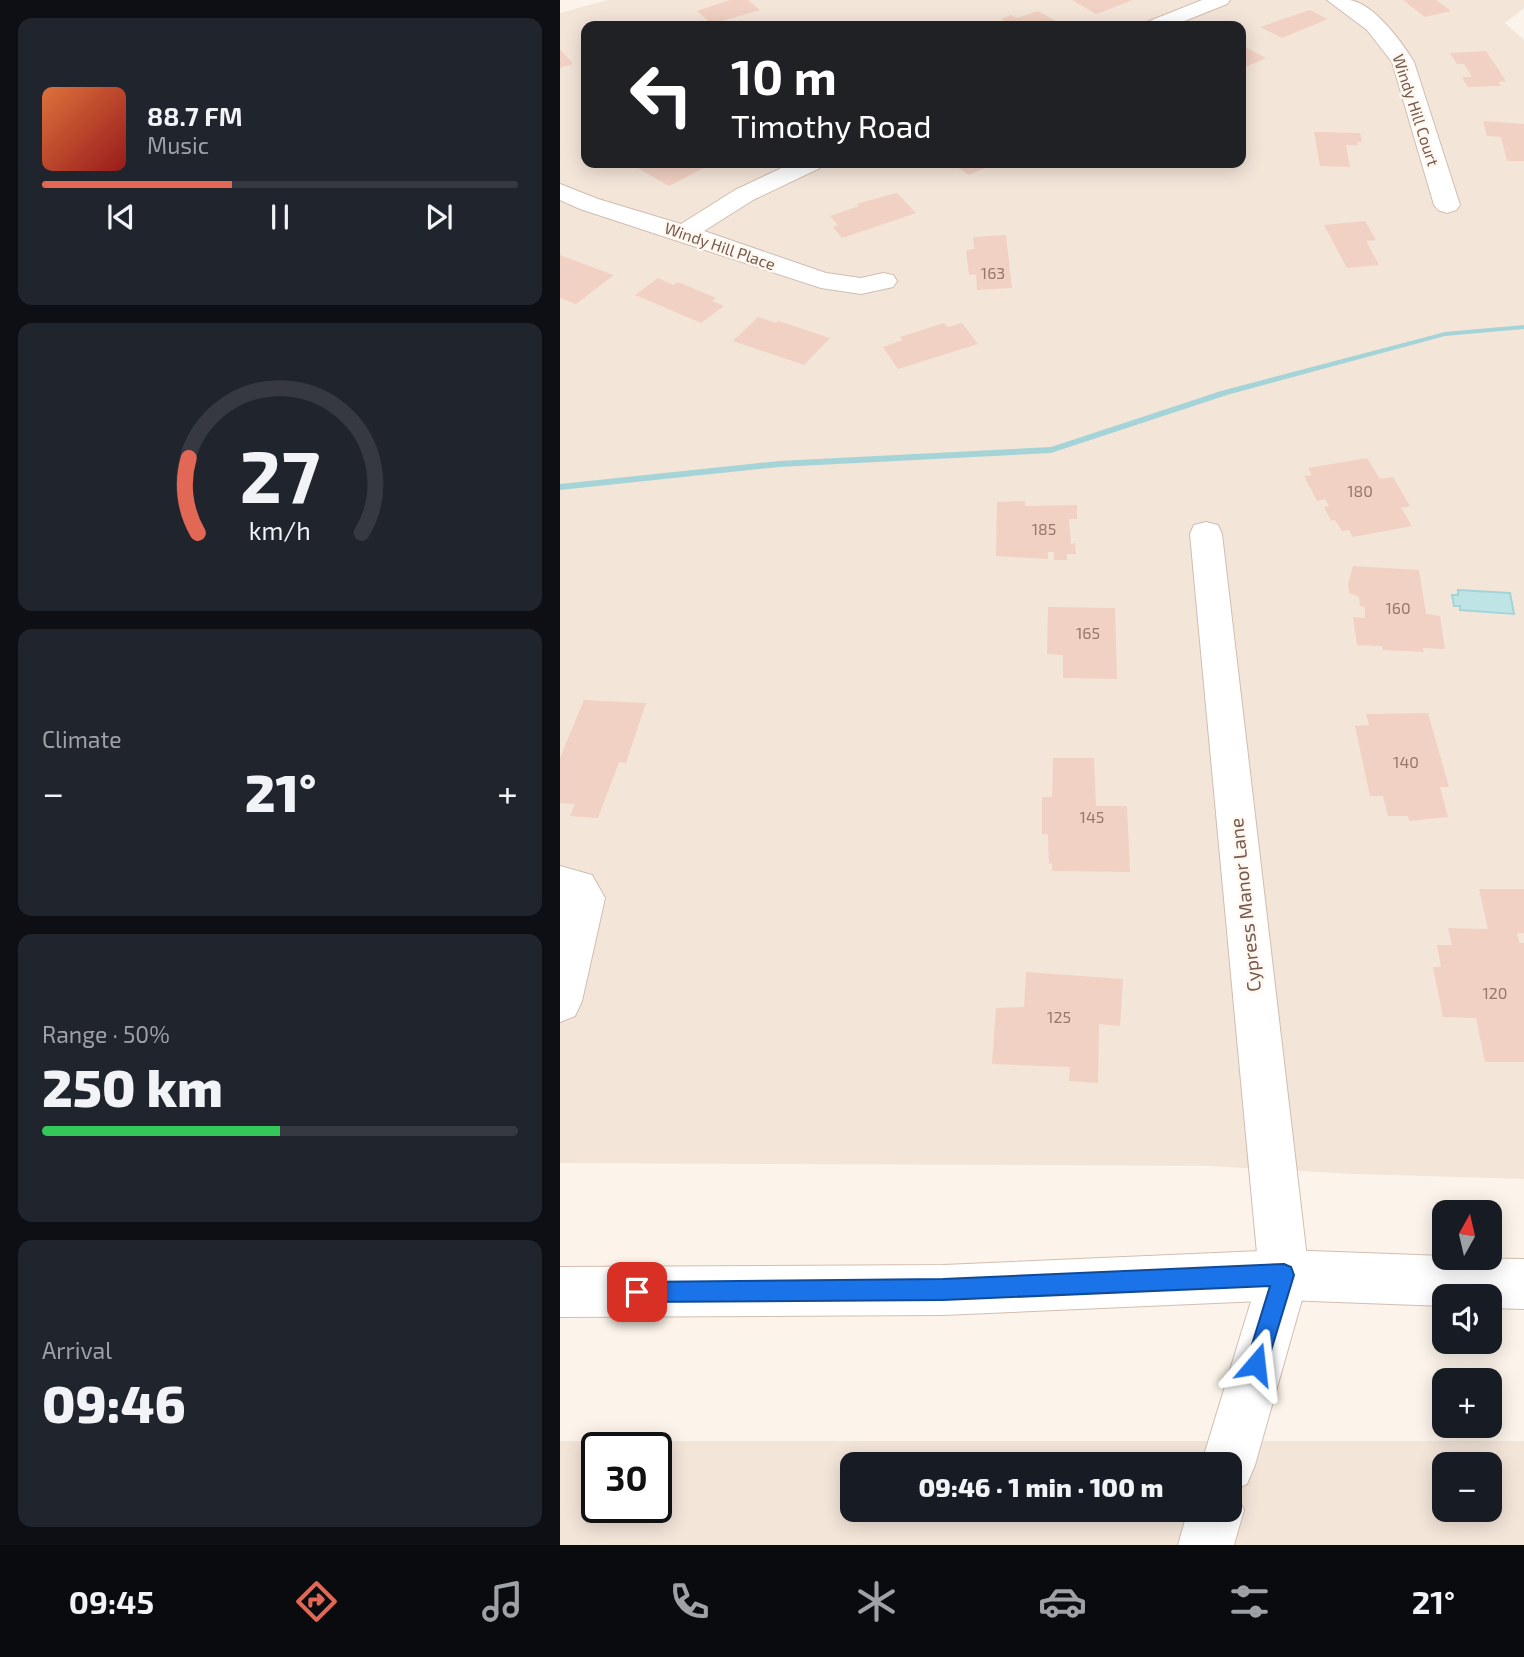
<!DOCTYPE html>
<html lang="en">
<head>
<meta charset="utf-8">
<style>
	body { margin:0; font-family:"Exo 2",sans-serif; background:#20242c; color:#f1f3f6; height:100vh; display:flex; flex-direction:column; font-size:26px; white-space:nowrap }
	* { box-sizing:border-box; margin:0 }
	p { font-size:23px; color:#9ea1a6 }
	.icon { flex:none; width:38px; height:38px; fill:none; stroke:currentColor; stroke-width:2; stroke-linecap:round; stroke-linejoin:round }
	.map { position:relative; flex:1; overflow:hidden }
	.drawer { display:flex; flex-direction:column; gap:18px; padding:18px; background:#0d0f14; width:560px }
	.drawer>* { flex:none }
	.guide { position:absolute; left:21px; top:21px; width:665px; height:147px; border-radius:14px; box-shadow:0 4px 18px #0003; background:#202124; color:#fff; overflow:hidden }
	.needle { width:46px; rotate:8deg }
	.tools { position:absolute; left:872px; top:1200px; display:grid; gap:14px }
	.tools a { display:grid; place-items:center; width:70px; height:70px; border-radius:14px; background:#171b24; box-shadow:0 4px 18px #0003; font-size:35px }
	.speed { position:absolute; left:21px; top:1432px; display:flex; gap:14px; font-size:35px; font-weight:700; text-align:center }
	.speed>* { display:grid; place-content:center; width:91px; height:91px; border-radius:50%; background:#171b24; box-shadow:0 4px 18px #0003; line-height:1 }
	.speed .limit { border:4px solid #111; border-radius:10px; background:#fff; color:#111 }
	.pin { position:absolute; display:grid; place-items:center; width:60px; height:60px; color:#fff; margin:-30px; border-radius:14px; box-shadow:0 4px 10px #0006 }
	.me { position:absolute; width:77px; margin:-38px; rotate:17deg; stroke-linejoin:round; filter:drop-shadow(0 0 5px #0008) }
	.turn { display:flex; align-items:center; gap:24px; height:147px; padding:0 35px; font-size:32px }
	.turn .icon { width:91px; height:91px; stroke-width:2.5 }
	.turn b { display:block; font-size:49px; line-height:60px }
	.big { font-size:52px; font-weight:800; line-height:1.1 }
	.drawer .tile { flex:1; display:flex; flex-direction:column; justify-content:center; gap:10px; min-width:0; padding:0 24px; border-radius:14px; background:#20242c }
	.drawer .dial { align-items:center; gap:0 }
	.dial svg { height:182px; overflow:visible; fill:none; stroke:#363941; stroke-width:7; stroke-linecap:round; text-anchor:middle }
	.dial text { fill:#f1f3f6; stroke:none }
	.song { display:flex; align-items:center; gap:21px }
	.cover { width:84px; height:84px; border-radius:10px; background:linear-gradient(135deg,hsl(20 70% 55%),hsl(0 70% 35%)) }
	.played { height:7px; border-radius:4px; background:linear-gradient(90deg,#e26754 40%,#363941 40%) }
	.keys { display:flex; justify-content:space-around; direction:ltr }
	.heat { display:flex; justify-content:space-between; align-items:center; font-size:38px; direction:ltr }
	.charge { height:10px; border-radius:5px; background:linear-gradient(90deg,#34c759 50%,#363941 0) }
	.trip { position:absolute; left:280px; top:1452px; width:402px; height:70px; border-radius:14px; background:#171b24; box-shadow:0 4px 18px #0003; font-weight:800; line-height:70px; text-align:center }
	.tab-bar { display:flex; height:112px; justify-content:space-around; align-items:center; background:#090b0e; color:#9ea1a6 }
	.tab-bar .icon { width:49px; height:49px }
	.tab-bar .on { color:#e26754 }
	.tab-bar b { font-size:32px; color:#f1f3f6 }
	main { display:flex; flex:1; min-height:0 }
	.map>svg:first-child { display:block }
	.residential { fill:#f4e5d9; fill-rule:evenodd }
	.water { fill:#bfe4e6; stroke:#a5d4d8; stroke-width:2 }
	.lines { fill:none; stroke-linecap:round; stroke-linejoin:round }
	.stream { fill:#a5d4d8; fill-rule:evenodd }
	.building { fill:#f1d1c3 }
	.minor-casing { stroke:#d1bdb2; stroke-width:2 }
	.secondary-casing { stroke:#d4bdaf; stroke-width:2 }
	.minor { fill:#fff; fill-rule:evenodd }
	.secondary { fill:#fff; fill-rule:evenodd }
	.route { fill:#1a73e8; stroke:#114b97; stroke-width:2 }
	.labels { text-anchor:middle; stroke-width:5; stroke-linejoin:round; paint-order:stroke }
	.far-street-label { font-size:16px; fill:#77594d; stroke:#fff8f1 }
	.number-label { font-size:16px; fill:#96776a }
	.street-label { font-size:19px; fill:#77594d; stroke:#fff8f1 }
</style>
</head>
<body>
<main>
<section class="drawer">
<div class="tile">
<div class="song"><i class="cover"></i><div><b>88.7 FM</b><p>Music</p></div></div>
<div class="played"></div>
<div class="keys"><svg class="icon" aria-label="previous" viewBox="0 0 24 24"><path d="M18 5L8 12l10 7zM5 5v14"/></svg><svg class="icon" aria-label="pause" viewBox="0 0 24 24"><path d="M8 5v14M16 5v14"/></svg><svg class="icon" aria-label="next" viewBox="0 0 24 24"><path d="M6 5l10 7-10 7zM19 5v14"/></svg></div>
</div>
<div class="tile dial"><svg viewBox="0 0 100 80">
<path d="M14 69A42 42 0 1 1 86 69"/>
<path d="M14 69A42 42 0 0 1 10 36" stroke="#e26754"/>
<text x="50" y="56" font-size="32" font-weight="700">27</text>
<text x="50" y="72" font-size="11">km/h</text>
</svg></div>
<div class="tile"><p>Climate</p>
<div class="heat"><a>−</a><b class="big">21°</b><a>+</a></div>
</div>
<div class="tile"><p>Range · 50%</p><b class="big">250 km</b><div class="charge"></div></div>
<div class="tile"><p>Arrival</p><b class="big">09:46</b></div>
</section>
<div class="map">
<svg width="964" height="1545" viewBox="0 0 964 1545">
	<rect width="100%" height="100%" fill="#fcf4ea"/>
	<!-- residential -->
	<g class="residential">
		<path d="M48,0H964V8L945,23L964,40V1179L794,1174L649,1166L0,1163V13ZM26,26H681V163H26Z"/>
		<path d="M0,1441H964V1545H0ZM37,1447H96V1507H37ZM292,1465H670V1510H292ZM884,1465H929V1510H884Z"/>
	</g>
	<!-- water -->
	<polygon class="water" points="898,590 950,593 954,614 900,610 900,606 894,606 892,595 898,595"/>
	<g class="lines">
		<!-- stream -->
		<polygon class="stream" points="964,325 964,329 885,336 667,395 491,453 219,467 0,490 0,484 219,461 491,447 661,391 885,332"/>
	</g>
	<!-- building -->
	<g class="building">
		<polygon points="170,0 188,0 200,10 152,24 137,11"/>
		<polygon points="512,0 573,0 536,14"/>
		<polygon points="843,0 876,0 891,11 865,17"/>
		<polygon points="750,10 768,19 722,38 700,27"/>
		<polygon points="478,11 505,26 435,26 446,22 441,19 451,15 457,18"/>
		<polygon points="683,46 706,58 683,68 681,67"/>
		<polygon points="0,49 13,64 0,68"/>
		<polygon points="926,51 946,81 938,82 941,86 908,87 902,77 912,77 904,64 897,64 890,53"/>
		<polygon points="923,121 964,124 964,161 947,161 941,137 927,136"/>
		<polygon points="754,132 800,133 802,142 797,142 798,145 786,145 790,167 760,166"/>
		<polygon points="88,163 153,163 109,186 78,168"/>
		<polygon points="403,163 436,163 409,175 396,166"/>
		<polygon points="337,193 356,213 282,238 273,227 278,225 270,216 299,206 296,204"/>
		<polygon points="805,221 816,240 806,241 819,265 787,268 764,225"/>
		<polygon points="446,235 452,288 417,290 416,274 409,275 406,250 414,249 413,237"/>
		<polygon points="0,255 48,273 54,275 16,304 0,298"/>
		<polygon points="98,278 113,285 118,282 156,298 152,301 164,306 141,323 75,295"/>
		<polygon points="198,317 216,323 218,321 270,338 244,365 173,341"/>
		<polygon points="384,323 388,327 402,323 418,344 338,369 323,347 343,340 340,337"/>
		<polygon points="807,458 820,479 833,477 850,506 841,508 852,526 793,537 789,530 782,531 775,520 771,521 764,507 769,506 765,499 757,501 744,476 752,475 748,468"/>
		<polygon points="465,501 465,506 517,505 517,519 509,519 511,544 515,543 516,554 507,554 507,560 494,560 494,552 488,552 488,559 436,556 437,502"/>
		<polygon points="793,566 859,570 866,614 880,616 885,649 863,648 864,652 823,650 822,646 797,645 793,617 805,618 805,607 800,606 799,597 789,593 788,584"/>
		<polygon points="488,607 555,608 557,679 503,678 503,655 487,654"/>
		<polygon points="24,700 86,703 66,763 59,762 38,818 10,816 15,804 0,803 0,758"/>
		<polygon points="868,713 889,787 880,787 888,817 849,821 848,816 828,816 823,796 810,796 795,726 809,725 806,714"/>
		<polygon points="493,758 534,758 536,806 567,806 570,872 492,871 492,863 489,864 488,834 482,834 482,797 492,797"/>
		<polygon points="919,889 964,889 964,933 957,933 959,943 964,943 964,1062 925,1062 916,1018 883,1017 873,967 881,967 877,945 892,945 888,928 928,929"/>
		<polygon points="466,972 563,979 560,1026 539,1024 538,1083 509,1081 510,1067 432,1064 436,1008 464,1007"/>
	</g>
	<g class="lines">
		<defs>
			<g id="minor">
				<polygon points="642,0 670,0 667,4 612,26 583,26 587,22"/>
				<path d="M767,0C774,0 782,0 790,0C814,4 842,42 854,62L900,205L896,210L887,213L878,210L874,205L832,62L807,30Z"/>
				<polygon points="232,163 263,163 260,168 193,200 144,231 266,273 301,278 323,273 333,275 337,281 333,287 301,294 261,288 20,209 0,200 0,184 38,199 121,224 175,190"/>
				<polygon points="646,522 658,525 662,534 749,1275 695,1465 687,1484 674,1490 684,1510 674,1545 618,1545 628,1510 670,1510 670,1465 641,1465 699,1275 630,534 634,525"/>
				<polygon points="0,866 32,875 45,898 22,1001 15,1016 0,1022"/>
			</g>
			<polygon id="secondary" points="724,1250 884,1256 884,1258 964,1259 964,1309 929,1308 929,1297 884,1297 884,1306 724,1300 383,1315 0,1317 0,1267 383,1265"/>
		</defs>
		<!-- minor casing -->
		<use href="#minor" class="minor-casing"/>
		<!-- secondary casing -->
		<use href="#secondary" class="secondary-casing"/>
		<!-- minor -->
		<use href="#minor" class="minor"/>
		<!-- secondary -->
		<use href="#secondary" class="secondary"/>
	</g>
	<!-- route -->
	<polygon class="route" points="724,1264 731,1267 734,1275 707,1364 704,1372 696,1375 689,1372 686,1364 710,1286 383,1300 77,1302 70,1299 67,1292 70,1285 77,1282 383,1279"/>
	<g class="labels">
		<!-- far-street labels -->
		<g class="far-street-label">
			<text transform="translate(856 110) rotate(72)" y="6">Windy Hill Court</text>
			<text transform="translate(160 246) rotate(19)" y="6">Windy Hill Place</text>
		</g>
		<!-- number labels -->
		<g class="number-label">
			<text x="433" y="279">163</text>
			<text x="800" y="497">180</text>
			<text x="484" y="535">185</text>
			<text x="838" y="614">160</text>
			<text x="528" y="639">165</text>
			<text x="846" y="768">140</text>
			<text x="532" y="823">145</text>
			<text x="935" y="999">120</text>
			<text x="499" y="1023">125</text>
		</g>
		<!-- street labels -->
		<g class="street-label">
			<text transform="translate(685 905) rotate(-96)" y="7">Cypress Manor Lane</text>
		</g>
	</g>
</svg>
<div class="tools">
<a><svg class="needle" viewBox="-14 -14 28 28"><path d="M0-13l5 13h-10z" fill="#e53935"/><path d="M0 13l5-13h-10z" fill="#9ea1a6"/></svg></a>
<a><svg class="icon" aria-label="sound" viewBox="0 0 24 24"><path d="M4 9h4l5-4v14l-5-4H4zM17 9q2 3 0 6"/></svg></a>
<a>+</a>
<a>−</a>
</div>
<div class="speed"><div class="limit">30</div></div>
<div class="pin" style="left:77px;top:1292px;background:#d93025"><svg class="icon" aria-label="arrive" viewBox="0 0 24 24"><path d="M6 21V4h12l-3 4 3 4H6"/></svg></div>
<svg class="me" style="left:696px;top:1364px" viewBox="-20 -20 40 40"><path d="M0-17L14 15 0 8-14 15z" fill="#1a73e8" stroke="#fff" stroke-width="4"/></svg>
<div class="trip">09:46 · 1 min · 100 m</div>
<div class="guide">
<div class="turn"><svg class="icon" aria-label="left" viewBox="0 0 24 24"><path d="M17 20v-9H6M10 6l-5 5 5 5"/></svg><div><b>10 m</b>Timothy Road</div></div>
</div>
</div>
</main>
<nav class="tab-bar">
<b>09:45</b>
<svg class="icon on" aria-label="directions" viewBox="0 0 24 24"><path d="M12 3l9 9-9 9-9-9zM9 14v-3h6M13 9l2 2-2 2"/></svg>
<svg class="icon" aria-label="music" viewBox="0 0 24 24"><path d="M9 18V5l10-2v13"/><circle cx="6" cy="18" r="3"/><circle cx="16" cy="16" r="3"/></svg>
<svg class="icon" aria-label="phone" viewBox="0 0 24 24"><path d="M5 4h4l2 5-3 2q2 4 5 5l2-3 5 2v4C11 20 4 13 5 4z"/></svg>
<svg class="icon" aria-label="climate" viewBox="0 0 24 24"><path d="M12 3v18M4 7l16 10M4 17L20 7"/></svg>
<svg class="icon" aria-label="car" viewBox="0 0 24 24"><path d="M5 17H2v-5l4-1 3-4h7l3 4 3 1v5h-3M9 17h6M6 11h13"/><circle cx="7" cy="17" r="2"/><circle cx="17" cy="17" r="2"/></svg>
<svg class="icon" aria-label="filters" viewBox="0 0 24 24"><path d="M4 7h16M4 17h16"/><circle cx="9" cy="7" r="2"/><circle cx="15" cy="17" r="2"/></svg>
<b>21°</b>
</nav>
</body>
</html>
